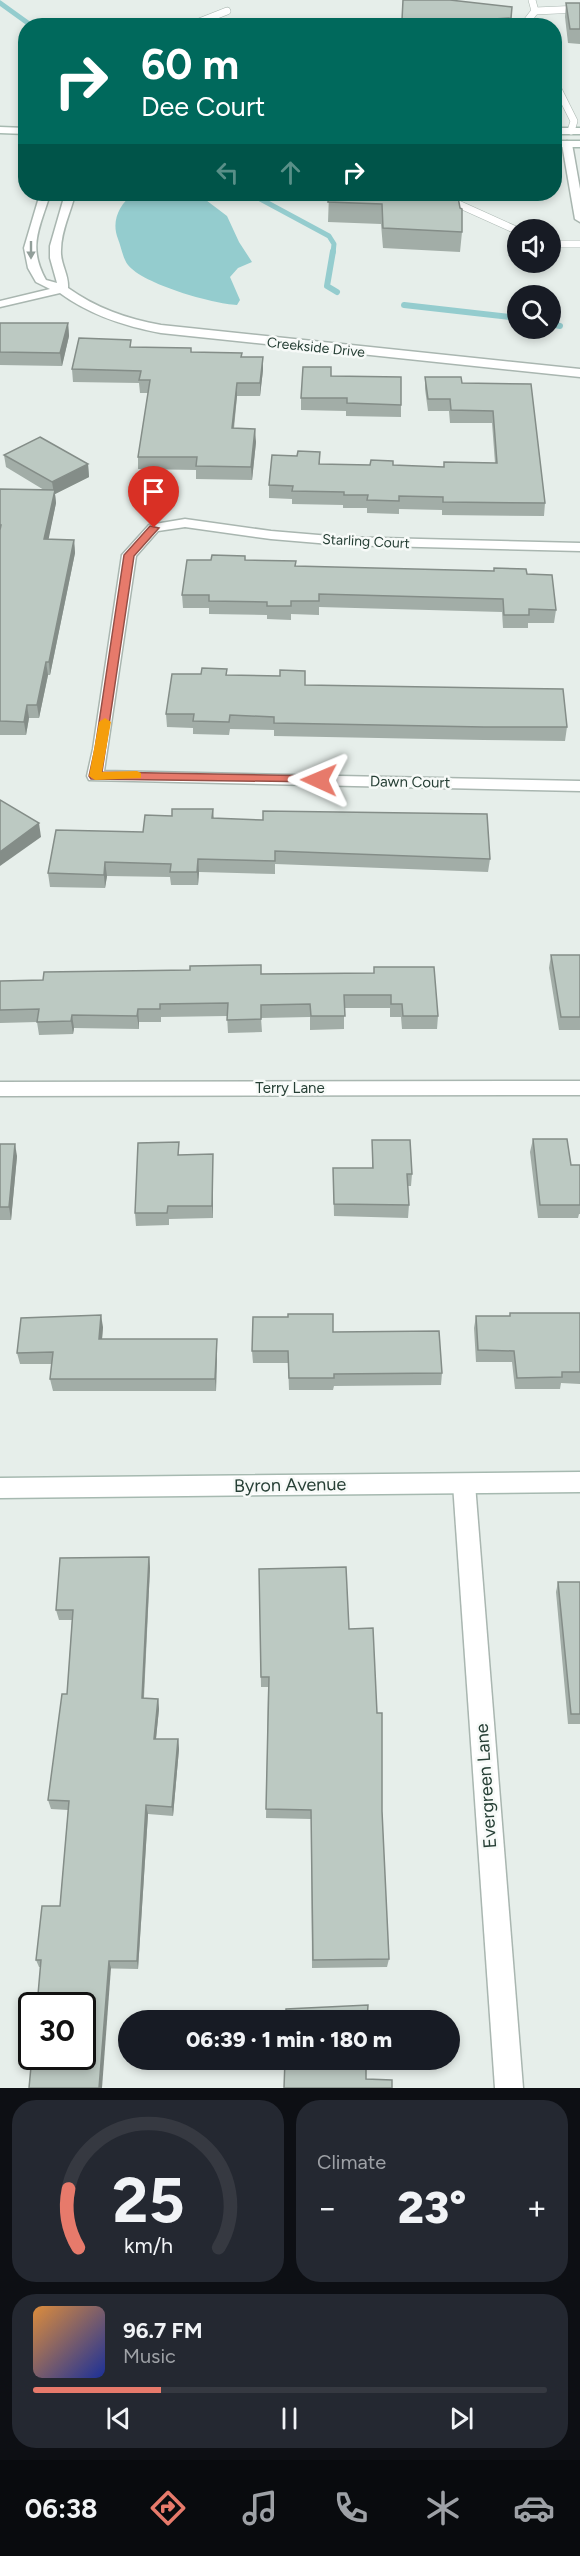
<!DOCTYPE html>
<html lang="en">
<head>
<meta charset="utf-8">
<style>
	body { margin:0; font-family:Figtree,sans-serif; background:#242831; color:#f1f3f6; height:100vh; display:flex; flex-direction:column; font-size:22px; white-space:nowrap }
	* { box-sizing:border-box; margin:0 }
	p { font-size:20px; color:#9ea1a6 }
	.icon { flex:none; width:33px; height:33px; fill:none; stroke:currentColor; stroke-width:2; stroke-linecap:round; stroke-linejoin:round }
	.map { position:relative; height:2088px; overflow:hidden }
	.side { display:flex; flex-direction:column; gap:12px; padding:12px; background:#0d0f14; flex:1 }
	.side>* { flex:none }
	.banner { position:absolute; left:18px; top:18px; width:544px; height:183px; border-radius:24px; box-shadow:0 3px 9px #0003; background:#00695c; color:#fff; overflow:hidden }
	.controls { position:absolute; left:507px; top:219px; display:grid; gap:12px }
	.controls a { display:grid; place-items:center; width:54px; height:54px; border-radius:50%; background:#171b24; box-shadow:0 3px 9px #0003; font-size:30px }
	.speed { position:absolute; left:18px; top:1992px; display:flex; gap:12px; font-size:30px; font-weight:700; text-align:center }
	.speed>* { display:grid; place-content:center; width:78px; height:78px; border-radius:50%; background:#171b24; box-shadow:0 3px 9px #0003; line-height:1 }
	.speed .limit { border:3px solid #111; border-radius:9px; background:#fff; color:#111 }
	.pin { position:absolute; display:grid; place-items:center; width:51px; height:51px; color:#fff; margin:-62px -26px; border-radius:50% 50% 50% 0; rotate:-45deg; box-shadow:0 0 6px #0007 }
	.pin .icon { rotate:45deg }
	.me { position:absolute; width:66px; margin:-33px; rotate:271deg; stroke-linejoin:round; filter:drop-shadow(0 0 4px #0008) }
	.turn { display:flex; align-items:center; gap:21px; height:126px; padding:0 24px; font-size:27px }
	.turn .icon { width:78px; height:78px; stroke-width:2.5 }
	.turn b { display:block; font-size:42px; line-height:51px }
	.lanes { display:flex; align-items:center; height:57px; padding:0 24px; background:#0003; justify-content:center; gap:30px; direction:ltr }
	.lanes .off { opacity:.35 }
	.big { font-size:45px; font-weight:800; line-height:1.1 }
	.side .widget { flex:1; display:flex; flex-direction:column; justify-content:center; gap:9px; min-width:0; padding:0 21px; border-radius:24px; background:#242831 }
	.side .dial { align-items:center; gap:0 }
	.dial svg { height:156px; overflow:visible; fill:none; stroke:#363941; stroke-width:7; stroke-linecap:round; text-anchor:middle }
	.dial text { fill:#f1f3f6; stroke:none }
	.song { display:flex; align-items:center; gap:18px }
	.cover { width:72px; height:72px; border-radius:9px; background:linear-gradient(135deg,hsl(30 70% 55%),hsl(230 70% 35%)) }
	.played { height:6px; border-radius:3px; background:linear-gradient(90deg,#e77a6b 25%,#363941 25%) }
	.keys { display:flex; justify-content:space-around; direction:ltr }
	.heat { display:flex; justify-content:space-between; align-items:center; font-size:33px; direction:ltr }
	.side .tiles { flex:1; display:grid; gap:12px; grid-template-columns:1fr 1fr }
	.widget:last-child { grid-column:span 2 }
	.trip { position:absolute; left:118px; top:2010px; width:342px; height:60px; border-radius:30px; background:#171b24; box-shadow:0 3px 9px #0003; font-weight:800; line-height:60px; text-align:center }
	.menu { display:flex; height:96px; justify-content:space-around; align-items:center; background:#090b0e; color:#9ea1a6 }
	.menu .icon { width:42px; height:42px }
	.menu .active { color:#e77a6b }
	.menu b { font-size:27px; color:#f1f3f6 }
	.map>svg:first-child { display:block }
	.water { fill:#94ccce }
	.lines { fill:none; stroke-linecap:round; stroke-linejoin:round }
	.stream-far1 { stroke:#94ccce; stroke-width:5 }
	.stream { stroke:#94ccce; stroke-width:6 }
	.lane-casing { stroke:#a9b6b0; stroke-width:8 }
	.street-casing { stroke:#a9b6b0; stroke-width:3 }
	.secondary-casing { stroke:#a6b9b0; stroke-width:3 }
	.lane { stroke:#fff; stroke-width:7 }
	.street { fill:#fff; fill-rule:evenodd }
	.secondary { fill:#fff; fill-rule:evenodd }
	.wall { fill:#a2ada7 }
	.shaded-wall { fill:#848d88 }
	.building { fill:#bcc9c2; stroke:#848d88; stroke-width:1.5 }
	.oneway { fill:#929f9a }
	.route { fill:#e77a6b; stroke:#964f46; stroke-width:1.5 }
	.slow { fill:#f59e0b }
	.labels { text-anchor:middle; stroke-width:5; stroke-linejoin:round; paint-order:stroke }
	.far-street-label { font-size:14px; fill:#263f35; stroke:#f7faf8 }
	.street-label { font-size:15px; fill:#263f35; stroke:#f7faf8 }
	.near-street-label { font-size:18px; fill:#263f35; stroke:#f7faf8 }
</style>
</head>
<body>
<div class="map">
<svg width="580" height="2088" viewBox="0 0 580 2088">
	<rect width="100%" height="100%" fill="#e6eeea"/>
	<!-- water -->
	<path class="water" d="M133,194H198L227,216L239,242L252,262L238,268L230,277L240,300L237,305C213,304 143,284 128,265C123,259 121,246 118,239C111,221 119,205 133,194Z"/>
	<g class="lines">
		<!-- stream-far1 -->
		<g class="stream-far1">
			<polyline points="0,3 32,26"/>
			<polyline points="251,194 329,236 334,244 333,253"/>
		</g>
		<!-- stream -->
		<g class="stream">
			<polyline points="333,251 327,286 337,292"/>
			<polyline points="404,305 518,318"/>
			<polyline points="550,324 560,326"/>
		</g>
		<defs>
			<g id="lane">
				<polyline points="535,11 580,9"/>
				<polyline points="189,26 227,11"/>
				<polyline points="529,26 528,20 535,11 532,0"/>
				<polyline points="555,83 574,121 571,131"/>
				<polyline points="436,194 518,231"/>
				<polyline points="550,244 580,244"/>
			</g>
			<g id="street">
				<polygon points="567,141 572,144 580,189 580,222 575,219 562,144"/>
				<path d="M40,194H50C40,228 27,246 46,280L57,283L50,258V246L65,194H75C71,212 61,230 61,250C60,264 69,274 68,288C96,308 127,319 161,325L580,369V377L161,333C124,326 90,315 60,293L0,307V301L50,289L36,282L28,268L24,248Z"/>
				<polygon points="185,519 271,531 342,537 580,543 580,551 342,545 271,539 185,527 158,531 136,556 104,771 580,781 580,791 89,780 87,776 93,749 122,555 149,525"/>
				<polygon points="580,1081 580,1095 0,1096 0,1082"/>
				<polygon points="464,1474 472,1477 475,1484 523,2088 495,2088 453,1484 456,1477"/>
			</g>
			<g id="secondary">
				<polygon points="0,127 26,128 26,134 0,133"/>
				<rect x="555" y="128" width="25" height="6"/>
				<rect x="555" y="141" width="25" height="6"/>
				<polygon points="580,1472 580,1492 0,1498 0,1478"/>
			</g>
		</defs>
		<!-- lane casing -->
		<use href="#lane" class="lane-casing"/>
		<!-- street casing -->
		<use href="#street" class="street-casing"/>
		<!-- secondary casing -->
		<use href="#secondary" class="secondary-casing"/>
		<!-- lane -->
		<use href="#lane" class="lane"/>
		<!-- street -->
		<use href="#street" class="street"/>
		<!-- secondary -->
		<use href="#secondary" class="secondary"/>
	</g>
	<!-- wall -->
	<g class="wall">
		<polygon points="403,0 512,7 511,26 402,26"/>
		<polygon points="566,3 580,3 580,44 568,43 565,17"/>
		<polygon points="329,194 407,194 462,232 460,252 383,248 381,224 328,222"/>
		<polygon points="0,323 68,323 69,336 62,366 0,365"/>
		<polygon points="132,347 242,357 263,370 260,396 237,396 234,429 256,442 252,480 196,479 196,470 138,469 138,457 148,393 140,393 139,383 73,382 72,369"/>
		<polygon points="331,376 401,405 401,417 346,416 346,411 301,410 301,398"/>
		<polygon points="425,377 462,383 531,384 545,503 544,516 442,515 442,510 399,509 399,514 367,513 367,508 343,508 343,505 292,504 292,499 269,498 269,485 320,452 320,464 444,467 495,463 492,423 450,423 449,411 428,411 425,389"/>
		<polygon points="4,455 88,464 89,477 55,494 56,503 48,539 74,540 75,553 50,675 48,675 39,718 29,718 26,735 0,735 0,489 44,490 6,467"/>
		<polygon points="211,560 245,560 296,566 527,574 556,610 554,623 528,623 528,628 503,628 502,612 319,607 319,615 291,614 291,620 267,619 267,615 209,614 209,608 183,608 182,595"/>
		<polygon points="201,674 227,675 305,685 567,727 565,741 483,740 274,736 274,730 230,729 229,735 193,734 193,728 167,727 166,714"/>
		<polygon points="213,809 214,818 490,859 488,872 275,864 275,874 199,872 198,885 171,885 170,877 107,876 105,888 50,887 48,873 143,832 172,816"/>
		<polygon points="551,955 580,955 580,1030 559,1030 549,968"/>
		<polygon points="374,967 438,1016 437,1029 402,1029 401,1017 390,1017 390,1008 344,1008 344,1029 310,1030 310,1017 261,1018 262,1032 228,1033 227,1016 161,1017 161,1022 139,1022 139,1029 74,1028 73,1034 39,1035 37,1022 0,1023 0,981 261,974 374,973"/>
		<polygon points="533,1139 571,1165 580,1165 580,1214 579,1214 578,1218 538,1218 530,1152"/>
		<polygon points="372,1140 412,1174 411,1186 408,1186 409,1205 408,1218 334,1216 333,1168 372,1168"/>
		<polygon points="0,1144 17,1156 11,1220 0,1220"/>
		<polygon points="180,1155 213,1167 213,1218 169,1219 169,1225 136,1226 135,1213"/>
		<polygon points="510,1313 580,1313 580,1384 561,1383 560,1389 515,1389 512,1362 476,1362 474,1328 476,1316 510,1316"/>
		<polygon points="103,1327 102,1339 217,1351 216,1391 53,1391 50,1379 52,1364 20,1364 17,1353"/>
		<polygon points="333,1332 442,1373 441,1385 334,1386 333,1390 289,1390 288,1363 253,1363 252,1351"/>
		<polygon points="149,1557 150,1568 144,1698 158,1699 159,1709 156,1739 178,1739 179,1749 173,1816 148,1814 138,1969 39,1967 36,1960 60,1906 68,1810 51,1809 48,1800 67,1694 72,1620 59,1620 56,1610"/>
		<polygon points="259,1569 349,1629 382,1811 389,1959 387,1967 312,1968 311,1819 266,1818 268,1687 261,1687"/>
		<polygon points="558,1582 580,1582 580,1724 568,1724 556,1592"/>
	</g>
	<!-- shaded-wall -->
	<g class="shaded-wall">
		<polygon points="68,323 69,336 62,366 60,353"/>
		<polygon points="263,357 263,370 260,396 260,383"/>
		<polygon points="237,383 237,396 232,441 232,428"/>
		<polygon points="255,429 256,442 252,480 251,467"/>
		<polygon points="88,464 89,477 55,494 56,503 46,552 44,539 54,494 52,482"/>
		<polygon points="74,540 75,553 50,675 49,662"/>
		<polygon points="46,662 48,675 39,718 37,705"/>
		<polygon points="27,705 29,718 26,735 24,722"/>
		<polygon points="39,823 41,837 0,866 0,852"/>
		<polygon points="198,859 199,872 198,885 197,872"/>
		<polygon points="105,862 107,876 105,888 104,875"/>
		<polygon points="138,1009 139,1022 139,1029 137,1016"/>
		<polygon points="72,1015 74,1028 73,1034 71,1021"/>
		<polygon points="15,1144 17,1156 11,1220 9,1207"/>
		<polygon points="213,1154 213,1218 212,1206"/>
		<polygon points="101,1315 103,1327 101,1351 99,1339"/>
		<polygon points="217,1339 217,1351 216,1391 215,1379"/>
		<polygon points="149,1557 150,1568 143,1708 142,1698"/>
		<polygon points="158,1699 159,1709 155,1748 154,1739"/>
		<polygon points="178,1739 179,1749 173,1816 172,1807"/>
		<polygon points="146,1805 148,1814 138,1969 137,1961"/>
		<polygon points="109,1961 111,1968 102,2088 99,2088"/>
	</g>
	<!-- building -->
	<g class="building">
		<polygon points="403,0 450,0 512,7 511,18 443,22 402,20"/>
		<polygon points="566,3 580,3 580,29 570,29"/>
		<polygon points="329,194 407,194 458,197 460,208 462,209 462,232 383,228 382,204 328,202"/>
		<polygon points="0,323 68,323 60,353 0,352"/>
		<polygon points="79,338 131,340 130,347 191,348 191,352 242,353 241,357 263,357 260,383 237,383 232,428 255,429 251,467 196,466 197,457 138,457 150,380 139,380 141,371 72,369"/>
		<polygon points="303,367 331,367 331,376 401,377 401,405 347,403 347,398 301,398"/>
		<polygon points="425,377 461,377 462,383 531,384 545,503 443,502 443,497 399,496 399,501 367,500 368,495 344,495 344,492 292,491 293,486 269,485 272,455 297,456 298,451 320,452 319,464 370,465 371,460 393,461 393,465 444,467 444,462 497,463 493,411 451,410 450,399 428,399"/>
		<polygon points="40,437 88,464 52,482 4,455"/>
		<polygon points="0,489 55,490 44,539 74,540 49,662 46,662 37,705 27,705 24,722 0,721 0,530 1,525 0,525"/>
		<polygon points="212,555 245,556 245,560 296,561 295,566 494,571 494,568 526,569 527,574 552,575 556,610 529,609 529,615 504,615 503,599 319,594 319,601 291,601 291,606 267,606 267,602 209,601 209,595 182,595 187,560 211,560"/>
		<polygon points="202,668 227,669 226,675 280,676 280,670 305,671 305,685 563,689 567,727 484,727 274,723 274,717 230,715 229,722 193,721 194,714 166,714 172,674 201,674"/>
		<polygon points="0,800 39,823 0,852"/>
		<polygon points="172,809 213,809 212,818 263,820 263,811 487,814 490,859 275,851 275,861 198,859 197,872 170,872 171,864 105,862 104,875 48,873 56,830 143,832 145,815 172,816"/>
		<polygon points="551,955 580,955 580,1017 561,1017"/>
		<polygon points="261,965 261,974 374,973 374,967 434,967 438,1016 403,1016 402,1004 391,1004 391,995 344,995 345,1016 311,1016 310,1004 261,1005 261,1019 227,1020 228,1003 160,1004 160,1009 138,1009 137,1016 72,1015 71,1021 37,1022 39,1009 0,1010 0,981 43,980 44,972 190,970 190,966"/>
		<polygon points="533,1139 567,1139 571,1165 580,1165 580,1205 540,1205"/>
		<polygon points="372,1140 410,1140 412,1174 407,1174 409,1205 334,1204 333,1168 373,1168"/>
		<polygon points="179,1142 178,1155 213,1154 212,1206 168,1206 167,1213 135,1213 138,1143"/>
		<polygon points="0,1144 15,1144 9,1207 0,1207"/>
		<polygon points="510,1313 580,1313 580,1372 562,1372 562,1377 517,1378 514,1351 478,1350 476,1316 510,1316"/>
		<polygon points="288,1314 333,1314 333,1332 439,1331 442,1373 334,1374 334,1378 289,1378 288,1351 252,1351 253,1317 288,1317"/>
		<polygon points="101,1315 99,1339 217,1339 215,1379 50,1379 53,1352 17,1353 21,1318"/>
		<polygon points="149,1557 142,1698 158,1699 154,1739 178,1739 172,1807 146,1805 137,1961 109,1961 99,2088 29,2088 32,2056 82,2056 82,2006 37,2006 41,1960 36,1960 42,1906 60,1906 69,1801 48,1800 62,1694 67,1694 73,1610 56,1610 60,1558"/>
		<polygon points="346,1567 349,1629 373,1628 377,1713 382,1713 382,1811 389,1959 313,1960 311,1810 266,1809 269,1677 261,1677 259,1569"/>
		<polygon points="558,1582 580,1582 580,1714 571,1714"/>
		<polygon points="368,2005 367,2020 286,2020 286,2009"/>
		<polygon points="285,2060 366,2060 366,2079 392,2080 392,2088 284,2088"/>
	</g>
	<!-- one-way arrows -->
	<defs><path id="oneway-solid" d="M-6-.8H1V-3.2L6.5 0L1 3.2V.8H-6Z" transform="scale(1.5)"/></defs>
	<use class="oneway" href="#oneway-solid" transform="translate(31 250) rotate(90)"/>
	<!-- route -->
	<polygon class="route" points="150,526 159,528 134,556 102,772 319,776 325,780 323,782 91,779 89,776 95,749 124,555"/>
	<!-- slow -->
	<polygon class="slow" points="105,718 111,722 102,772 137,771 141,773 141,778 95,780 89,776 99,722"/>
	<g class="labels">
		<!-- far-street labels -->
		<g class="far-street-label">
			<text transform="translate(316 347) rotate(6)" y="5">Creekside Drive</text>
			<text transform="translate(366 541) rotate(3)" y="5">Starling Court</text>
		</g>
		<!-- street labels -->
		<g class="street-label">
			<text transform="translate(410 782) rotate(1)" y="5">Dawn Court</text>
			<text x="290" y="1093">Terry Lane</text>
		</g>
		<!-- near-street labels -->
		<g class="near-street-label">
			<text transform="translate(290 1485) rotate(-1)" y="6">Byron Avenue</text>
			<text transform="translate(486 1786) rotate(-94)" y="6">Evergreen Lane</text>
		</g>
	</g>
</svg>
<div class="controls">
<a><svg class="icon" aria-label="sound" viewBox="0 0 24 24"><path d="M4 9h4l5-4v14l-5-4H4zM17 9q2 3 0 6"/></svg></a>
<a><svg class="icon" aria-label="search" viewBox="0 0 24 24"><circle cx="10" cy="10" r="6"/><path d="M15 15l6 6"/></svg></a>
</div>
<div class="speed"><div class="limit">30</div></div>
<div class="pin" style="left:154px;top:528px;background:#d93025"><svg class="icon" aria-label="arrive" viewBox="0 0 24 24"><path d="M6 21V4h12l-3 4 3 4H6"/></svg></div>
<svg class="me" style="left:319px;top:780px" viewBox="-20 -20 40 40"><path d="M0-17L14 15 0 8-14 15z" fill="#e77a6b" stroke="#fff" stroke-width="4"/></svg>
<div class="trip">06:39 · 1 min · 180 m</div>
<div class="banner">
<div class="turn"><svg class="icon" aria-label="right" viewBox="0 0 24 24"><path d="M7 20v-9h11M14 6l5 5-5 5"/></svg><div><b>60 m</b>Dee Court</div></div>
<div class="lanes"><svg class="icon off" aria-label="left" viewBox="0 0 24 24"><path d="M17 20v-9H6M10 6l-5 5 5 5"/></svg><svg class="icon off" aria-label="ahead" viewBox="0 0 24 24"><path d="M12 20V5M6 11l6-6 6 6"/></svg><svg class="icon" aria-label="right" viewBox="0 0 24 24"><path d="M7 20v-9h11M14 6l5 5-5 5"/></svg></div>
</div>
</div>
<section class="side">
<div class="tiles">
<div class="widget dial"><svg viewBox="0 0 100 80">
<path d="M14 69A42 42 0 1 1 86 69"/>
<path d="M14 69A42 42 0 0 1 9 39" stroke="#e77a6b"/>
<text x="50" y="56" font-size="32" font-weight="700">25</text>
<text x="50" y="72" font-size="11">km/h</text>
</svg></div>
<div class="widget"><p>Climate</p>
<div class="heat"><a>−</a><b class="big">23°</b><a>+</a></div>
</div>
<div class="widget">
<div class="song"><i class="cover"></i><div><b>96.7 FM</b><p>Music</p></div></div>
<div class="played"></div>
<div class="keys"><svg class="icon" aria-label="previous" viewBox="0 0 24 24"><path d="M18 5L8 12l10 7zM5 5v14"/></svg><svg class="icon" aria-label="pause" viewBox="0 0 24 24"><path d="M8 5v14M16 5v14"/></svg><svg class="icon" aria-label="next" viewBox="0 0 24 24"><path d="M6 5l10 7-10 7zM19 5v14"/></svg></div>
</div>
</div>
</section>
<nav class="menu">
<b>06:38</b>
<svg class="icon active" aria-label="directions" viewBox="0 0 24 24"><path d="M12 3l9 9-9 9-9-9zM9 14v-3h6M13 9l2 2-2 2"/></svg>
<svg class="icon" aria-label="music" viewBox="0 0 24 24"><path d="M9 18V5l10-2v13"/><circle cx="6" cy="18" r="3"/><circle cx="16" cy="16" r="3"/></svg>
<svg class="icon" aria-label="phone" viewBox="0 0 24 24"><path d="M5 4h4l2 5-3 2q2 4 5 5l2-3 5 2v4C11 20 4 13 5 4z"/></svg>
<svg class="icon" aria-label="climate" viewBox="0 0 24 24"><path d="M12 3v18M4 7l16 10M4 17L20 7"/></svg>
<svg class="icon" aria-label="car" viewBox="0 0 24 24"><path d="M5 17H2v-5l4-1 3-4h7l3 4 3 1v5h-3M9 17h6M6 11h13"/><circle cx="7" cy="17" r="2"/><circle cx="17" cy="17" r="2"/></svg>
</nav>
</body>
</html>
